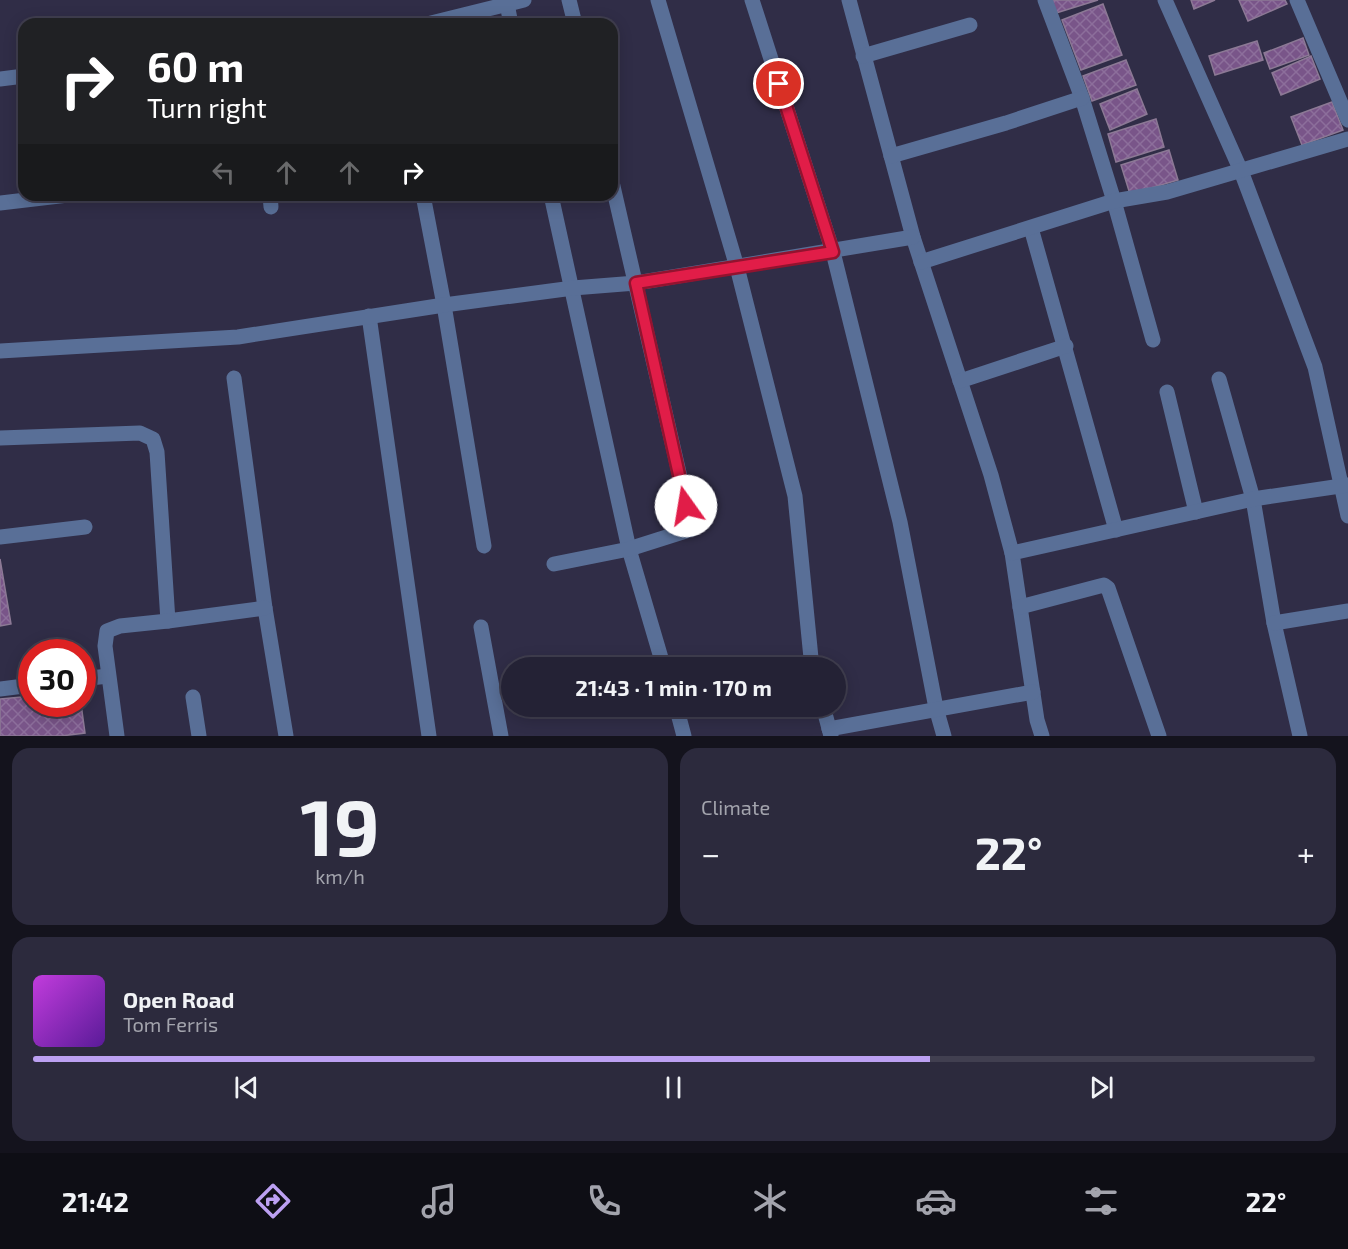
<!DOCTYPE html>
<html lang="en">
<head>
<meta charset="utf-8">
<style>
	body { margin:0; font-family:"Exo 2",sans-serif; background:#2c2a3d; color:#f1f3f6; height:100vh; display:flex; flex-direction:column; font-size:22px; white-space:nowrap }
	* { box-sizing:border-box; margin:0 }
	p { font-size:20px; color:#a3a4ad }
	.icon { flex:none; width:33px; height:33px; fill:none; stroke:currentColor; stroke-width:2; stroke-linecap:round; stroke-linejoin:round }
	.map { position:relative; height:736px; overflow:hidden }
	.drawer { display:flex; flex-direction:column; gap:12px; padding:12px; background:#14131d; flex:1 }
	.drawer>* { flex:none }
	.guide { position:absolute; left:18px; top:18px; width:600px; height:183px; border-radius:18px; box-shadow:0 3px 15px #0003,0 0 0 2px #413f50; background:#202124; color:#fff; overflow:hidden }
	.speed { position:absolute; left:18px; top:639px; display:flex; gap:12px; font-size:30px; font-weight:700; text-align:center }
	.speed>* { display:grid; place-content:center; width:78px; height:78px; border-radius:50%; background:#242235; box-shadow:0 3px 15px #0003,0 0 0 2px #413f50; line-height:1 }
	.speed .limit { border:9px solid #d22; background:#fff; color:#111 }
	.pin { position:absolute; display:grid; place-items:center; width:51px; height:51px; color:#fff; margin:-26px; border:3px solid #fff; border-radius:50%; box-shadow:0 2px 6px #0007 }
	.me { position:absolute; width:66px; margin:-33px; rotate:347deg; stroke-linejoin:round; filter:drop-shadow(0 0 4px #0008) }
	.turn { display:flex; align-items:center; gap:21px; height:126px; padding:0 30px; font-size:27px }
	.turn .icon { width:78px; height:78px; stroke-width:2.5 }
	.turn b { display:block; font-size:42px; line-height:51px }
	.lanes { display:flex; align-items:center; height:57px; padding:0 30px; background:#0003; justify-content:center; gap:30px; direction:ltr }
	.lanes .off { opacity:.35 }
	.big { font-size:45px; font-weight:700; line-height:1.1 }
	.drawer .widget { flex:1; display:flex; flex-direction:column; justify-content:center; gap:9px; min-width:0; padding:0 21px; border-radius:18px; background:#2c2a3d }
	.drawer .dial { align-items:center; gap:0 }
	.dial b { font-size:78px; line-height:1 }
	.song { display:flex; align-items:center; gap:18px }
	.cover { width:72px; height:72px; border-radius:9px; background:linear-gradient(135deg,hsl(290 70% 55%),hsl(270 70% 35%)) }
	.played { height:6px; border-radius:3px; background:linear-gradient(90deg,#bca0f2 70%,#413f50 70%) }
	.keys { display:flex; justify-content:space-around; direction:ltr }
	.heat { display:flex; justify-content:space-between; align-items:center; font-size:33px; direction:ltr }
	.drawer .tiles { flex:1; display:grid; gap:12px; grid-template-columns:1fr 1fr }
	.widget:last-child { grid-column:span 2 }
	.trip { position:absolute; left:501px; top:657px; width:345px; height:60px; border-radius:30px; background:#242235; box-shadow:0 3px 15px #0003,0 0 0 2px #413f50; font-weight:700; line-height:60px; text-align:center }
	.menu { display:flex; height:96px; justify-content:space-around; align-items:center; background:#0e0e15; color:#a3a4ad }
	.menu .icon { width:42px; height:42px }
	.menu .current { color:#bca0f2 }
	.menu b { font-size:27px; color:#f1f3f6 }
	.map>svg:first-child { display:block }
	.building { fill:url(#building-cross-hatch); stroke:#8c7995; stroke-width:1.5 }
	.lines { fill:none; stroke-linecap:round; stroke-linejoin:round }
	.minor { stroke:#596f97; stroke-width:15 }
	.route-casing { stroke:#92132f; stroke-width:15 }
	.route { stroke:#e11d48; stroke-width:10 }
</style>
</head>
<body>
<div class="map">
<svg width="1348" height="736" viewBox="0 0 1348 736">
	<defs>
		<pattern id="building-cross-hatch" width="8" height="8" patternUnits="userSpaceOnUse" patternTransform="scale(1.5)"><rect width="8" height="8" fill="#795589"/><path d="M0 0l8 8M0 8l8-8" fill="none" stroke="#8c6e9b"/></pattern>
	</defs>
	<rect width="100%" height="100%" fill="#302d47"/>
	<!-- building -->
	<g class="building">
		<polygon points="1052,0 1098,0 1056,13"/>
		<polygon points="1191,0 1215,0 1194,9"/>
		<polygon points="1239,0 1285,0 1287,4 1248,21"/>
		<polygon points="1103,4 1122,55 1081,70 1062,20"/>
		<polygon points="1303,38 1309,55 1270,69 1264,53"/>
		<polygon points="1257,41 1263,60 1215,75 1209,56"/>
		<polygon points="1311,56 1320,79 1281,95 1272,73"/>
		<polygon points="1126,60 1136,85 1092,101 1083,76"/>
		<polygon points="1137,89 1147,114 1110,130 1100,104"/>
		<polygon points="1332,102 1343,130 1302,145 1291,117"/>
		<polygon points="1156,119 1164,147 1116,162 1108,134"/>
		<polygon points="1169,150 1178,180 1130,194 1121,165"/>
		<polygon points="0,559 11,624 0,626"/>
		<polygon points="32,696 32,704 81,704 85,733 61,736 0,736 0,699"/>
	</g>
	<g class="lines">
		<!-- minor -->
		<g class="minor">
			<polyline points="569,0 575,24"/>
			<polyline points="658,0 737,267 795,496 812,668"/>
			<polyline points="752,0 833,252 900,522 936,708 944,736"/>
			<polyline points="849,0 913,237 991,475 1012,553 1037,720 1042,736"/>
			<polyline points="1045,0 1082,98 1114,201 1153,340"/>
			<polyline points="1165,0 1241,171 1315,367 1348,516"/>
			<polyline points="1297,0 1348,120"/>
			<polyline points="507,4 511,24"/>
			<polyline points="427,24 524,0"/>
			<polyline points="863,56 970,25"/>
			<polyline points="0,79 24,76"/>
			<polyline points="891,156 1006,123 1082,98"/>
			<polyline points="270,195 271,207"/>
			<polyline points="423,195 444,305 484,546"/>
			<polyline points="551,195 629,549 664,668"/>
			<polyline points="0,203 68,195"/>
			<polyline points="1031,228 1116,530"/>
			<polyline points="921,262 1114,201 1167,192 1348,139"/>
			<polyline points="369,316 429,736"/>
			<polyline points="0,351 238,337 444,305 573,288 636,283 913,237"/>
			<polyline points="234,378 265,608 286,736"/>
			<polyline points="1219,379 1253,499 1274,623 1300,736"/>
			<polyline points="960,381 1066,346"/>
			<polyline points="1167,392 1196,512"/>
			<polyline points="0,438 140,433 153,439 157,452 168,621 265,608"/>
			<polyline points="0,537 85,527"/>
			<polyline points="1012,553 1253,499 1348,485"/>
			<polyline points="554,564 629,549 692,529 612,182"/>
			<polyline points="1020,607 1100,586 1104,585 1108,588 1159,736"/>
			<polyline points="1274,623 1348,611"/>
			<polyline points="481,627 501,736"/>
			<polyline points="82,679 108,676"/>
			<polyline points="0,689 32,685"/>
			<polyline points="193,697 199,736"/>
			<polyline points="676,706 684,736"/>
			<polyline points="823,706 831,736"/>
			<polyline points="829,729 1033,692"/>
			<polyline points="117,736 105,646 107,631 120,626 168,621"/>
		</g>
	</g>
	<g class="lines">
		<defs>
			<polyline id="route" points="686,506 636,283 833,252 779,84"/>
		</defs>
		<!-- route casing -->
		<use href="#route" class="route-casing"/>
		<!-- route -->
		<use href="#route" class="route"/>
	</g>
</svg>
<div class="speed"><div class="limit">30</div></div>
<div class="pin" style="left:779px;top:84px;background:#d93025"><svg class="icon" aria-label="arrive" viewBox="0 0 24 24"><path d="M6 21V4h12l-3 4 3 4H6"/></svg></div>
<svg class="me" style="left:686px;top:506px" viewBox="-20 -20 40 40"><circle r="19" fill="#fff"/><path d="M0-13L10 11 0 6-10 11z" fill="#e11d48"/></svg>
<div class="trip">21:43 · 1 min · 170 m</div>
<div class="guide">
<div class="turn"><svg class="icon" aria-label="right" viewBox="0 0 24 24"><path d="M7 20v-9h11M14 6l5 5-5 5"/></svg><div><b>60 m</b>Turn right</div></div>
<div class="lanes"><svg class="icon off" aria-label="left" viewBox="0 0 24 24"><path d="M17 20v-9H6M10 6l-5 5 5 5"/></svg><svg class="icon off" aria-label="ahead" viewBox="0 0 24 24"><path d="M12 20V5M6 11l6-6 6 6"/></svg><svg class="icon off" aria-label="ahead" viewBox="0 0 24 24"><path d="M12 20V5M6 11l6-6 6 6"/></svg><svg class="icon" aria-label="right" viewBox="0 0 24 24"><path d="M7 20v-9h11M14 6l5 5-5 5"/></svg></div>
</div>
</div>
<section class="drawer">
<div class="tiles">
<div class="widget dial"><b>19</b><p>km/h</p></div>
<div class="widget"><p>Climate</p>
<div class="heat"><a>−</a><b class="big">22°</b><a>+</a></div>
</div>
<div class="widget">
<div class="song"><i class="cover"></i><div><b>Open Road</b><p>Tom Ferris</p></div></div>
<div class="played"></div>
<div class="keys"><svg class="icon" aria-label="previous" viewBox="0 0 24 24"><path d="M18 5L8 12l10 7zM5 5v14"/></svg><svg class="icon" aria-label="pause" viewBox="0 0 24 24"><path d="M8 5v14M16 5v14"/></svg><svg class="icon" aria-label="next" viewBox="0 0 24 24"><path d="M6 5l10 7-10 7zM19 5v14"/></svg></div>
</div>
</div>
</section>
<nav class="menu">
<b>21:42</b>
<svg class="icon current" aria-label="directions" viewBox="0 0 24 24"><path d="M12 3l9 9-9 9-9-9zM9 14v-3h6M13 9l2 2-2 2"/></svg>
<svg class="icon" aria-label="music" viewBox="0 0 24 24"><path d="M9 18V5l10-2v13"/><circle cx="6" cy="18" r="3"/><circle cx="16" cy="16" r="3"/></svg>
<svg class="icon" aria-label="phone" viewBox="0 0 24 24"><path d="M5 4h4l2 5-3 2q2 4 5 5l2-3 5 2v4C11 20 4 13 5 4z"/></svg>
<svg class="icon" aria-label="climate" viewBox="0 0 24 24"><path d="M12 3v18M4 7l16 10M4 17L20 7"/></svg>
<svg class="icon" aria-label="car" viewBox="0 0 24 24"><path d="M5 17H2v-5l4-1 3-4h7l3 4 3 1v5h-3M9 17h6M6 11h13"/><circle cx="7" cy="17" r="2"/><circle cx="17" cy="17" r="2"/></svg>
<svg class="icon" aria-label="filters" viewBox="0 0 24 24"><path d="M4 7h16M4 17h16"/><circle cx="9" cy="7" r="2"/><circle cx="15" cy="17" r="2"/></svg>
<b>22°</b>
</nav>
</body>
</html>
